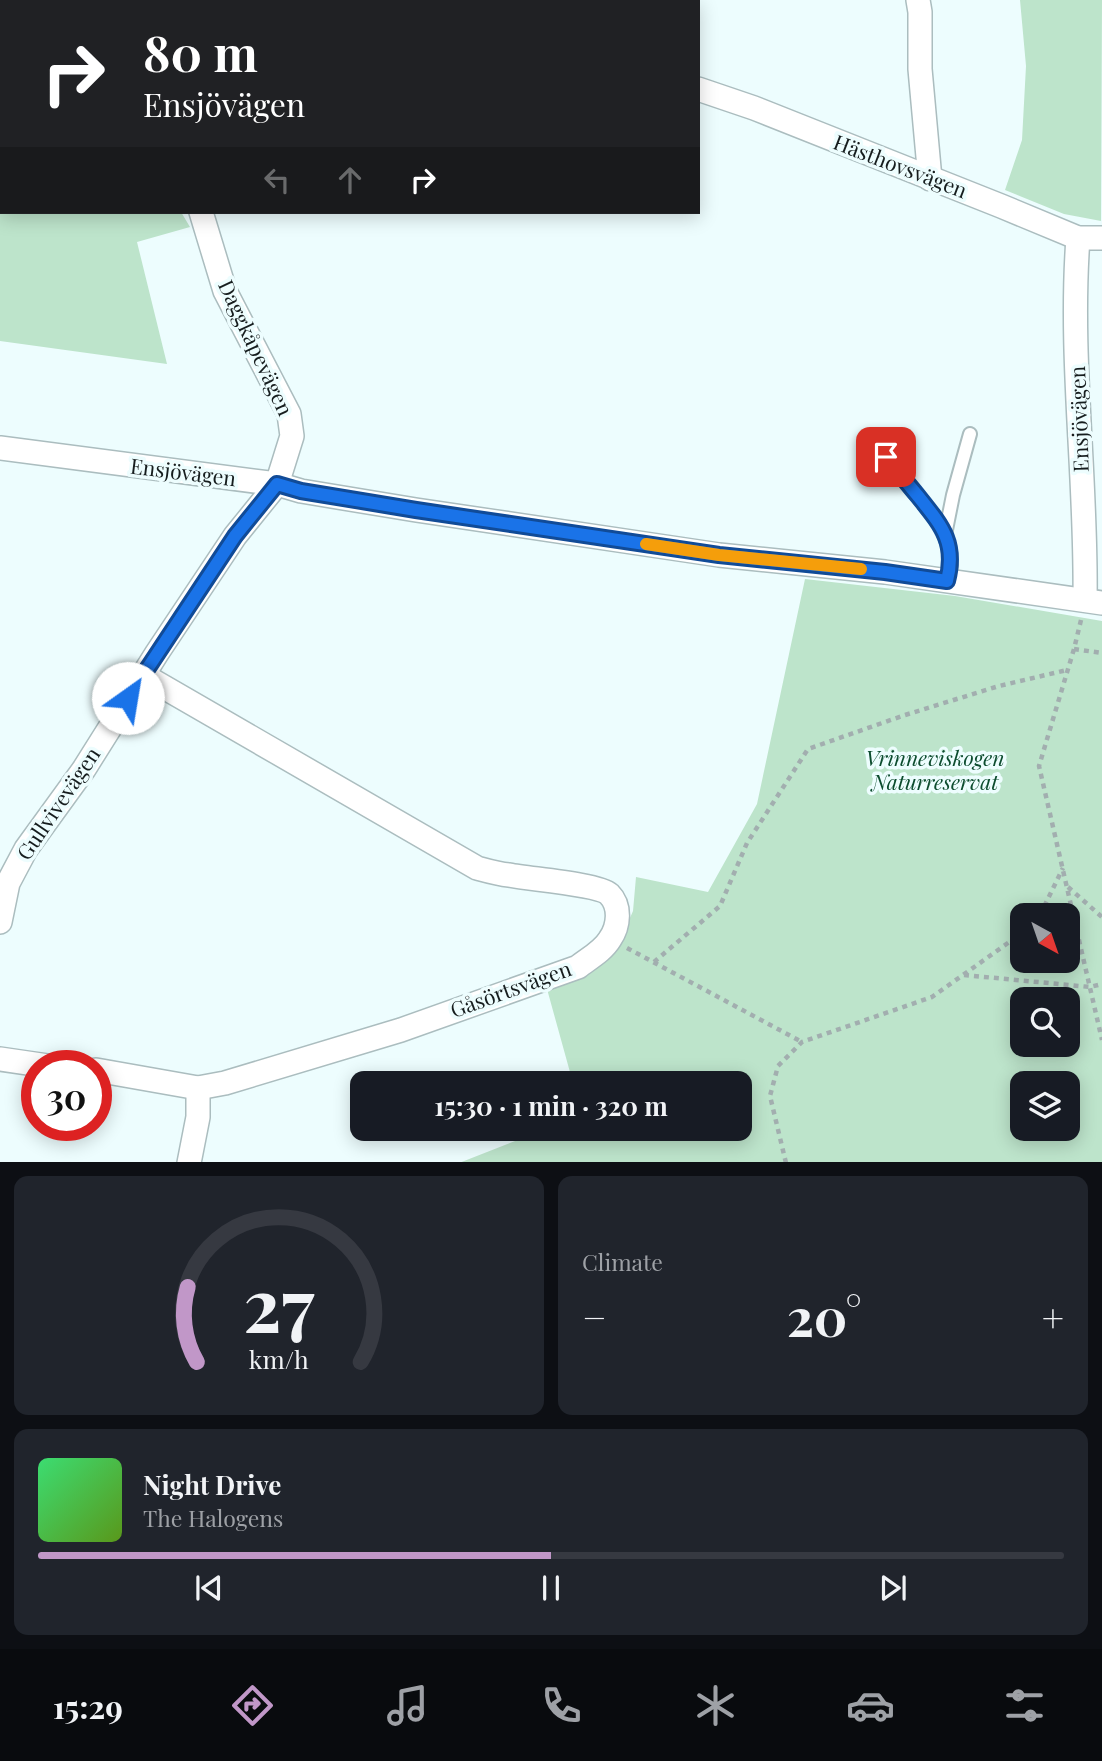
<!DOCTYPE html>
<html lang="en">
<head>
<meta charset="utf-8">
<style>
	body { margin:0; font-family:"Playfair Display",serif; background:#20242c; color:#f1f3f6; height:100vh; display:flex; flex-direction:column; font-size:26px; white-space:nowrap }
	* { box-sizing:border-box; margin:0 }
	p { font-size:23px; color:#9ea1a6 }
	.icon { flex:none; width:38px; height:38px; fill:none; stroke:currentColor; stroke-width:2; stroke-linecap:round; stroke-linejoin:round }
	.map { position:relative; height:1162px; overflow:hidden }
	.details { display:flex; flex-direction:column; gap:14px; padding:14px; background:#0d0f14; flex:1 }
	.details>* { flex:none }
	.hud { position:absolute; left:0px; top:0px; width:700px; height:214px; box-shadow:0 4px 18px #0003; background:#202124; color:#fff; overflow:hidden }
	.needle { width:46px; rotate:140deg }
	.buttons { position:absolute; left:1010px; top:903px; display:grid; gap:14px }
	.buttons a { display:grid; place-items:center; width:70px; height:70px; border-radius:14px; background:#171b24; box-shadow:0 4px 18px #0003; font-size:35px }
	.speed { position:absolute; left:21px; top:1050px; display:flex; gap:14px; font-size:35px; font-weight:700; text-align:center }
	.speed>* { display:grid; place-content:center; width:91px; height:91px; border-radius:50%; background:#171b24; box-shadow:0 4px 18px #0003; line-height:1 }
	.speed .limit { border:10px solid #d22; background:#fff; color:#111 }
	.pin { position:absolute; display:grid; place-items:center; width:60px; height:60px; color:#fff; margin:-30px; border-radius:14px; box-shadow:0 4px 10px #0006 }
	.me { position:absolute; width:77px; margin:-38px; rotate:32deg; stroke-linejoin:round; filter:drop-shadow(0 0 5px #0008) }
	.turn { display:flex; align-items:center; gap:24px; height:147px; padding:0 28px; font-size:32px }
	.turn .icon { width:91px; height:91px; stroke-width:2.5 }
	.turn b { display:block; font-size:49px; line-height:60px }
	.lanes { display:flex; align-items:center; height:66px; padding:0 28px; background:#0003; justify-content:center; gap:35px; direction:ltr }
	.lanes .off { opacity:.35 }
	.big { font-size:52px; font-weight:700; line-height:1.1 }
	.details .widget { flex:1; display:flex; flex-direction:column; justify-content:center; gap:10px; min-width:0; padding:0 24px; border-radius:14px; background:#20242c }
	.details .dial { align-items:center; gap:0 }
	.dial svg { height:182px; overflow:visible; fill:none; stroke:#363941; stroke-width:7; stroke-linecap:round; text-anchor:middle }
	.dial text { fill:#f1f3f6; stroke:none }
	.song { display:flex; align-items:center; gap:21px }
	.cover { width:84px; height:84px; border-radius:10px; background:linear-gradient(135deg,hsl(140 70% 55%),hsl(90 70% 35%)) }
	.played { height:7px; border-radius:4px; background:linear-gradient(90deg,#c197c8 50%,#363941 50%) }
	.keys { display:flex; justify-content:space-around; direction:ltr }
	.heat { display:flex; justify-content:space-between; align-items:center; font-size:38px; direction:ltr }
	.details .tiles { flex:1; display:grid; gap:14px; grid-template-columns:1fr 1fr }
	.widget:last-child { grid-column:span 2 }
	.trip { position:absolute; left:350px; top:1071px; width:402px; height:70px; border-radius:14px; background:#171b24; box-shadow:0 4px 18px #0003; font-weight:700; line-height:70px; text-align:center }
	.tabs { display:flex; height:112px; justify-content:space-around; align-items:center; background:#090b0e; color:#9ea1a6 }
	.tabs .icon { width:49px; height:49px }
	.tabs .active { color:#c197c8 }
	.tabs b { font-size:32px; color:#f1f3f6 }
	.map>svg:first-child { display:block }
	.green { fill:#bde4cb; fill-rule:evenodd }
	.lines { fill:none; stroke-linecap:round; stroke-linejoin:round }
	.lane-casing { stroke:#abbdbf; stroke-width:16 }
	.street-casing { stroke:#abbdbf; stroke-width:26 }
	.path { stroke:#a2aeaf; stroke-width:4.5; stroke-dasharray:5 5; stroke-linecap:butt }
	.lane { stroke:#fff; stroke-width:12 }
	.street { stroke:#fff; stroke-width:23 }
	.route-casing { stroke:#114b97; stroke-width:18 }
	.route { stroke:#1a73e8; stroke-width:12 }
	.slow { stroke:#f59e0b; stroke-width:12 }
	.labels { text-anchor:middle; stroke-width:7; stroke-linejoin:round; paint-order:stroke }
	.street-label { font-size:21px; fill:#161d1e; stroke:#edfdfe }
	.park-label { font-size:21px; font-style:italic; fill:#0c4c2e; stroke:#edfdfe }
</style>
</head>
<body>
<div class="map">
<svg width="1102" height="1163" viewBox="0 0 1102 1163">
	<rect width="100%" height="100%" fill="#edfdfe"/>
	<!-- green -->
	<g class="green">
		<polygon points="1020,0 1102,0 1101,221 1064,214 1005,190 1022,140 1026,66"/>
		<polygon points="0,43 2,44 2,212 181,212 190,227 137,242 167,364 0,341"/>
		<path d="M805,579L955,596L1102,621V1162L459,1163L546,1129H740V1083H573L547,989L617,948L633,911L636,877L708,892L757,804ZM1022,915H1068V961H1022ZM1022,999H1068V1045H1022ZM1022,1083H1068V1129H1022Z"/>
	</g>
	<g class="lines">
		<defs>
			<g id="lane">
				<polyline points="871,439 941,526 950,551 951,566 947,581"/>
				<polyline points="945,535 953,495 970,434"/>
			</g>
			<g id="street">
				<polyline points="331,0 342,2"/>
				<polyline points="918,0 920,12 920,69 930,179"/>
				<polyline points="175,2 176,0"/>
				<polyline points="698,89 754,108 1001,206 1078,238 1102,238"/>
				<path d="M1078,238C1069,359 1087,480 1085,600"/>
				<polyline points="0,448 277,484 301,491 416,510 719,555 885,572 1102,603"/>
				<polyline points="0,922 8,883 26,849 84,769 157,653 235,536 277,484 292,436 289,414 225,291 201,212"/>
				<polyline points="0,1059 48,1066"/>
				<path d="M96,1070L198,1088L225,1083L401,1030L578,967C588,959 603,951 610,939C619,926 621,906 609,894C598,884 528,879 509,875C498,874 488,871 477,868L143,675"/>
				<polyline points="189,1163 198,1117 198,1088"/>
			</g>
		</defs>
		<!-- lane casing -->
		<use href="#lane" class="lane-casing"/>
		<!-- street casing -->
		<use href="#street" class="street-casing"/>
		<!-- path -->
		<g class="path">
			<polyline points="39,0 42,2"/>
			<polyline points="0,45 2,44"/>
			<polyline points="1081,620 1074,649 1039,766 1102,1040"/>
			<polyline points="1074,649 1102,653"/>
			<polyline points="1068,887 1102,917"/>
			<polyline points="1040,915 1063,868"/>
			<polyline points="627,948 802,1042"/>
			<polyline points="654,962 720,906 747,843 808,749 905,715 999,686 1067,670"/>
			<polyline points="964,975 1090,987 1102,984"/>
			<polyline points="786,1163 770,1096 778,1066 802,1042 932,997 1022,933"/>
		</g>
		<!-- lane -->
		<use href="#lane" class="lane"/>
		<!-- street -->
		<use href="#street" class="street"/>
	</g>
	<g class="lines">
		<defs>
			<path id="route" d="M128,698L235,536L277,484L301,491L416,510L719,555L885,572L947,581C957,542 941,525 918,496C907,483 897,470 886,457"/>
		</defs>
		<!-- route casing -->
		<use href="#route" class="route-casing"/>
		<!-- route -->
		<use href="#route" class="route"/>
		<!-- slow -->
		<polyline class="slow" points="646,544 719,555 861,569"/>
	</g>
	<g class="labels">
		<!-- street labels -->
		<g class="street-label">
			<text transform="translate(900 167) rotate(21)" y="7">Hästhovsvägen</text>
			<text transform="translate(255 348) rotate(65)" y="7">Daggkåpevägen</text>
			<text transform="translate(1080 419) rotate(-92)" y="7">Ensjövägen</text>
			<text transform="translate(183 473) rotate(7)" y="7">Ensjövägen</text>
			<text transform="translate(59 804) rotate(-56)" y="7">Gullvivevägen</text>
			<text transform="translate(511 990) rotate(-20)" y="7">Gåsörtsvägen</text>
		</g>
		<!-- park labels -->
		<g class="park-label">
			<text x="935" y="766">Vrinneviskogen<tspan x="935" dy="24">Naturreservat</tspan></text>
		</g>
	</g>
</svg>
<div class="buttons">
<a><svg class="needle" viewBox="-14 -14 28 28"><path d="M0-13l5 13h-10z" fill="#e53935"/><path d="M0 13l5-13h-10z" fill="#9ea1a6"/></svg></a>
<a><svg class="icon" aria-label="search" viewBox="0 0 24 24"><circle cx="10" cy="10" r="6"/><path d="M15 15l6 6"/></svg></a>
<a><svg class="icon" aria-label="layers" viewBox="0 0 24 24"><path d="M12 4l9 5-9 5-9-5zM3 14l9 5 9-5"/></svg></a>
</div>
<div class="speed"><div class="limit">30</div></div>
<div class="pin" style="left:886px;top:457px;background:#d93025"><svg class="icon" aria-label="arrive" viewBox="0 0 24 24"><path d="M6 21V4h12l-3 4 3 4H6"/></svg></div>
<svg class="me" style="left:128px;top:698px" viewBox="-20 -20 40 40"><circle r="19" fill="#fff"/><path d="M0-13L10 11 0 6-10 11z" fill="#1a73e8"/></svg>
<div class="trip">15:30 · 1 min · 320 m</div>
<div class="hud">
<div class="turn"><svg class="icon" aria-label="right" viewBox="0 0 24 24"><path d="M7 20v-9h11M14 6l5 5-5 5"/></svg><div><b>80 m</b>Ensjövägen</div></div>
<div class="lanes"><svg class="icon off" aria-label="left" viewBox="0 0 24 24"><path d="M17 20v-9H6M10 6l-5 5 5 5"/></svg><svg class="icon off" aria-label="ahead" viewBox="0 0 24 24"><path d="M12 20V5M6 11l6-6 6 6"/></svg><svg class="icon" aria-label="right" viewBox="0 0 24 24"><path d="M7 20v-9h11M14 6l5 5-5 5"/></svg></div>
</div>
</div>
<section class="details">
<div class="tiles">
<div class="widget dial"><svg viewBox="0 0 100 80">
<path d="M14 69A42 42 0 1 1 86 69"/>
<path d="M14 69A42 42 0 0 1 10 36" stroke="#c197c8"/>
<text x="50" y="56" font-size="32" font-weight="700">27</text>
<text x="50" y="72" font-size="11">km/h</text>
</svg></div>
<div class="widget"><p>Climate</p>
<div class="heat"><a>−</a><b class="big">20°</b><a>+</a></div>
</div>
<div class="widget">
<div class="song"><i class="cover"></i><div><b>Night Drive</b><p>The Halogens</p></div></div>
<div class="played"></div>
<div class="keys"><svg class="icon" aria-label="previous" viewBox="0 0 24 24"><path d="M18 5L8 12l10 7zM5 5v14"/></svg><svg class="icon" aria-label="pause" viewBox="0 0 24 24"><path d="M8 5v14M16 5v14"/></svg><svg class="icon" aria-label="next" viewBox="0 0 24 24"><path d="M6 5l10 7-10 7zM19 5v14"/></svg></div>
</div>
</div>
</section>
<nav class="tabs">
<b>15:29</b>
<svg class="icon active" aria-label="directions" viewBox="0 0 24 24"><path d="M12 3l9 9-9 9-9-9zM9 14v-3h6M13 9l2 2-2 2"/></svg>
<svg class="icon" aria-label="music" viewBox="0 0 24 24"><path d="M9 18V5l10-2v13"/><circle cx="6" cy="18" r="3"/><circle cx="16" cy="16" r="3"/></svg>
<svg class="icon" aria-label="phone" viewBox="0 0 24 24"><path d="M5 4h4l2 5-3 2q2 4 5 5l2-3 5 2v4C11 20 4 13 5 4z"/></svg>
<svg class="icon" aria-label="climate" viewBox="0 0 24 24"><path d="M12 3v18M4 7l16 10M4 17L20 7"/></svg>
<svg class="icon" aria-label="car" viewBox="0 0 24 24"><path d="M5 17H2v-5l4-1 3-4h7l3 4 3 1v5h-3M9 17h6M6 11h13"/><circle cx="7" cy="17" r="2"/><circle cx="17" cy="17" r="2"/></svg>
<svg class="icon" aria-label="filters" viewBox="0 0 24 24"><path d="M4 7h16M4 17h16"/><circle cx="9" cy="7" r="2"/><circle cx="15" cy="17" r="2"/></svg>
</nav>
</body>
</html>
